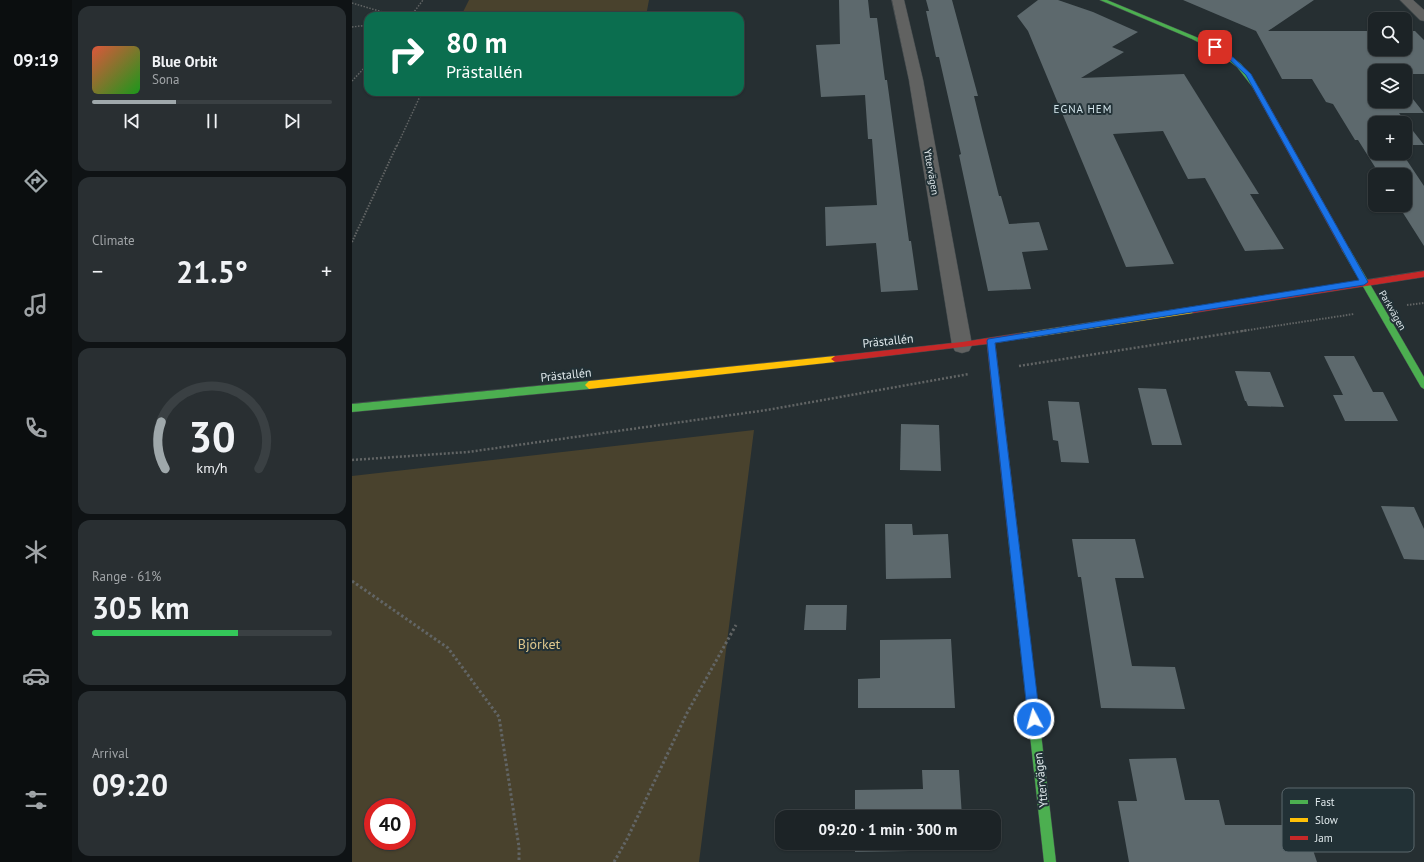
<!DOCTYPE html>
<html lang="en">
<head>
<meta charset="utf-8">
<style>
	body { margin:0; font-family:"PT Sans",sans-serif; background:#292f32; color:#f1f3f6; height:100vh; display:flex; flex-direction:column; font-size:15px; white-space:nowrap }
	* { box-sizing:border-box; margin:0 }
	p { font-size:13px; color:#a0a4a7 }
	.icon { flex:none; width:22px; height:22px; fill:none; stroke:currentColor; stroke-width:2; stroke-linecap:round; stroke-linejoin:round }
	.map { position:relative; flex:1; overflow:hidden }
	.sheet { display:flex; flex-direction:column; gap:6px; padding:6px; background:#0f1315; width:280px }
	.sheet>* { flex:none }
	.hud { position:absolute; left:12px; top:12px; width:380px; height:84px; border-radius:12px; box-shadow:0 1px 3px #0004,0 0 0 1px #3a4043; background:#0b6e4f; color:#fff; overflow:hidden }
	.controls { position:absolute; left:1016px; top:12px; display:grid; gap:8px }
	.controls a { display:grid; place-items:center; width:44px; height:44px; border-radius:8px; background:#1c2326; box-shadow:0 1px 3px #0004,0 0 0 1px #3a4043; font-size:20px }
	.speed { position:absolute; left:12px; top:798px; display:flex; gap:8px; font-size:20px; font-weight:700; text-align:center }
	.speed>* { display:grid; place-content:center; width:52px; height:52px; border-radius:50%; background:#1c2326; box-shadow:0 1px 3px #0004,0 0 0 1px #3a4043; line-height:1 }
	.speed .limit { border:6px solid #d22; background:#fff; color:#111 }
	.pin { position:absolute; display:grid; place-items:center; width:34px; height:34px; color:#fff; margin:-17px; border-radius:8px; box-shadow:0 2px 6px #0006 }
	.me { position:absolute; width:44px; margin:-22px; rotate:354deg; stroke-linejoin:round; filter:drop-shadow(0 0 3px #0008) }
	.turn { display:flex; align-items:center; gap:14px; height:84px; padding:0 16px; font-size:18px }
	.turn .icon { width:52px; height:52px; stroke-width:2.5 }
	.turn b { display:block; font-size:28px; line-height:34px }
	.big { font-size:30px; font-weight:800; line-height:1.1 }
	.sheet .widget { flex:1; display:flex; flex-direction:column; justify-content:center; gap:6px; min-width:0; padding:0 14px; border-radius:12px; background:#292f32 }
	.sheet .dial { align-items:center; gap:0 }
	.dial svg { height:104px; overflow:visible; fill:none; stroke:#3a4043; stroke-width:7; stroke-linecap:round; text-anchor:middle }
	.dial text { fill:#f1f3f6; stroke:none }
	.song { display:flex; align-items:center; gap:12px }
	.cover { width:48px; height:48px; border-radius:6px; background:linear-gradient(135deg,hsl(10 70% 55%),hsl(120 70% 35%)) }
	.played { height:4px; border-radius:2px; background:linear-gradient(90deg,#9fa8ab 35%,#3a4043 35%) }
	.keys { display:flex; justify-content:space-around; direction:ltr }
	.heat { display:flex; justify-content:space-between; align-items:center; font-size:22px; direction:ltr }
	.charge { height:6px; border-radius:3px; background:linear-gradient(90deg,#34c759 61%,#3a4043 0) }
	.trip { position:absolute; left:423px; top:810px; width:226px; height:40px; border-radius:12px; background:#1c2326; box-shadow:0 1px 3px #0004,0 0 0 1px #3a4043; font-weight:800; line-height:40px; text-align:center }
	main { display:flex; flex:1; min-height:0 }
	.tabs { display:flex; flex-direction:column; width:72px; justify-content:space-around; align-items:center; background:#0b0e0f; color:#a0a4a7 }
	.tabs .icon { width:28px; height:28px }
	.tabs .on { color:#9fa8ab }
	.tabs b { font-size:18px; color:#f1f3f6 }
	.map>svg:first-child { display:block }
	.green { fill:#49422d; fill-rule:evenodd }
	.building { fill:#5d696d }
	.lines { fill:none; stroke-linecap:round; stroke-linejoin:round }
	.street-casing { stroke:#454c4f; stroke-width:1 }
	.fast-casing { stroke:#454c4f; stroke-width:1 }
	.slow-casing { stroke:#454c4f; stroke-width:1 }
	.jam-casing { stroke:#454c4f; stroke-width:1 }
	.path-far3 { stroke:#626565; stroke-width:1.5; stroke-dasharray:1.5 1.5; stroke-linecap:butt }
	.path-far2 { stroke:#626565; stroke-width:2; stroke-dasharray:1.5 1.5; stroke-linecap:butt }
	.path-far1 { stroke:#626565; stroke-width:2.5; stroke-dasharray:2 2; stroke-linecap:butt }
	.path { stroke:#626565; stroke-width:3; stroke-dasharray:2.5 2.5; stroke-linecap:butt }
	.street { fill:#616261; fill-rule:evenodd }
	.fast { fill:#4caf50; fill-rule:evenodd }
	.slow { fill:#ffc107; fill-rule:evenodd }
	.jam { fill:#c62828; fill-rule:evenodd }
	.route { fill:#1a73e8; stroke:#114b97 }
	.labels { text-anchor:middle; stroke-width:4; stroke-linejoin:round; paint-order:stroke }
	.far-street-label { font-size:10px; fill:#e0e9ec; stroke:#223136 }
	.far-neighbourhood-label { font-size:11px; letter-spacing:1px; fill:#d5e7ed; stroke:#223136 }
	.street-label { font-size:12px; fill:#e0e9ec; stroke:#223136 }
	.near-park-label { font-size:14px; fill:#ddc68c; stroke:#223136 }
	.key { fill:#223136; stroke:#5b686d; stroke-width:1 }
	.key-label { font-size:11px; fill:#e0e9ec }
</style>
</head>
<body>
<main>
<nav class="tabs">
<b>09:19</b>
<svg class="icon on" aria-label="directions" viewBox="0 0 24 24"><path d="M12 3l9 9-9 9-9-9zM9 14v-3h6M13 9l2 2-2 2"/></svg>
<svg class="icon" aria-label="music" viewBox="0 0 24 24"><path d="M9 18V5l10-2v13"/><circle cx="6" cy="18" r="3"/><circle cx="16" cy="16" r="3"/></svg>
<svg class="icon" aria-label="phone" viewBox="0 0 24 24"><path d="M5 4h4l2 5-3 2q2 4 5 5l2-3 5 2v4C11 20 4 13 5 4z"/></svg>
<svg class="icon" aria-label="climate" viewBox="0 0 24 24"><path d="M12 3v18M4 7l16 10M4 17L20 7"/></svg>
<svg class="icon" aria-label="car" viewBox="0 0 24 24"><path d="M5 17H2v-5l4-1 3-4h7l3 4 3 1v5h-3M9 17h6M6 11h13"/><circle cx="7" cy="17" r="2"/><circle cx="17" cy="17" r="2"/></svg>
<svg class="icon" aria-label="filters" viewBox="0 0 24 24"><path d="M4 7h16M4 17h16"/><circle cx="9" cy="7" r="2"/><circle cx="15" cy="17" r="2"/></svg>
</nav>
<section class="sheet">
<div class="widget">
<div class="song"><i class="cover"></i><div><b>Blue Orbit</b><p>Sona</p></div></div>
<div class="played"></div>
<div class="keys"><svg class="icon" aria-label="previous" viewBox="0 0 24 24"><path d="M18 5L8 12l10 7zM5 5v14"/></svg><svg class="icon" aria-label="pause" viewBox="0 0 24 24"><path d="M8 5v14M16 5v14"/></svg><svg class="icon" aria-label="next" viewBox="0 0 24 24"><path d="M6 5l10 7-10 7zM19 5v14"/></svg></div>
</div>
<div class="widget"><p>Climate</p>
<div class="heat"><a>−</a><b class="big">21.5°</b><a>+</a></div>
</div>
<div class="widget dial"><svg viewBox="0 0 100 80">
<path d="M14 69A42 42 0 1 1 86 69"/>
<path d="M14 69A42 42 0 0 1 11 33" stroke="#9fa8ab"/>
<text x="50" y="56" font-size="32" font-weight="700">30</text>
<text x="50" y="72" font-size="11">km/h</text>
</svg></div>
<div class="widget"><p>Range · 61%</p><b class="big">305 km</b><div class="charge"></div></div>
<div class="widget"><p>Arrival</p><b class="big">09:20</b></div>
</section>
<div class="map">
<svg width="1072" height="862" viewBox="0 0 1072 862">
	<rect width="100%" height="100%" fill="#262f32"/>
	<!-- green -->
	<g class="green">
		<polygon points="117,0 297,0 294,16 109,16"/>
		<path d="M402,430L347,862H0V476ZM21,807H55V841H21Z"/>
	</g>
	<!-- building -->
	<g class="building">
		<polygon points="487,0 516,0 518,18 525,18 533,80 535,80 557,241 559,241 566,290 529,292 524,243 474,246 473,207 525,205 520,139 516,139 513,95 469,97 464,45 488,44"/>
		<polygon points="574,0 600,0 626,96 622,96 630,129 647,196 649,196 657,224 687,222 696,250 670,252 679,289 636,291 607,155 609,154 587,57 584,57 574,11 577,11"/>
		<polygon points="686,0 706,0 741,12 786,32 760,47 772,52 729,78 832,74 907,194 898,194 932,249 893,251 853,178 836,179 811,131 761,134 822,264 774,267 676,31 665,16"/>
		<polygon points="831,0 962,0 916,31 1023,31 1023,49 1053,49 1053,31 1063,31 1072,40 1072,74 1053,74 1053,71 1023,71 1023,101 1053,101 1053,89 1072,113 1047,113 1072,145 1053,145 1053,123 1023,123 1023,153 1050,153 1072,186 1072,246 1046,205 1053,205 1053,175 1028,175 1006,140 1003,140 981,104 974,102 960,79 930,79 904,31"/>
		<polygon points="972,356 1002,356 1021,392 1031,392 1046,421 993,421 981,395 991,395"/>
		<polygon points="883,371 918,372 932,407 896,406 894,401 893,401"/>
		<polygon points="786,388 814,389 830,445 800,445"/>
		<polygon points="696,401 727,402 737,463 709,462 706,441 701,440"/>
		<polygon points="549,424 587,425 589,471 548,470"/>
		<polygon points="1029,506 1062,507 1072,529 1072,560 1052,559"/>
		<polygon points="533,524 560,524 561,535 596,534 599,578 534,579"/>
		<polygon points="720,539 783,539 792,578 763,578 780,666 823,667 833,709 749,708 729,577 726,577"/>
		<polygon points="454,605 495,605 494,630 452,630"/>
		<polygon points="599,639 603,708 506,708 506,679 528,678 528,640"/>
		<polygon points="824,758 833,800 867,800 873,825 938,825 942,838 957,838 965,862 777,862 766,801 785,801 777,759"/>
		<polygon points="570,770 607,770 610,817 503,817 503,790 571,789"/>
		<polygon points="503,843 612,843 613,850 503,852"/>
	</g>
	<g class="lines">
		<defs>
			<g id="street">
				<polygon points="540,0 552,0 571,80 620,345 617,351 610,353 603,351 600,345 557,80"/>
				<polygon points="1048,0 1061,0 1072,10 1072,21 1068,20"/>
			</g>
			<g id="fast">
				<polygon points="748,0 755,0 844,37 868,48 889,64 907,88 902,89 885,67 864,51 840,39"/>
				<polygon points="994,247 997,248 1072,377 1072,389 1069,387 990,250"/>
				<polygon points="237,381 241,385 237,389 0,412 0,404"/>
				<polygon points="661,531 665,533 666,536 704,862 692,862 656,536 657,533"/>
			</g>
			<g id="slow">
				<polygon points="841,307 845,310 841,313 670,339 666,336 670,333"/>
				<polygon points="483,356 487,359 483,362 237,389 233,385 237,381"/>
			</g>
			<g id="jam">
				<polygon points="902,87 907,88 998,250 997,252 991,252 990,250 901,88"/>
				<polygon points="1072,271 1072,277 841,313 837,310 841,307"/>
				<polygon points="670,333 674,336 673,338 643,343 666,536 665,539 661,541 657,539 656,536 635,344 483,362 479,359 483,356 610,342"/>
			</g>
		</defs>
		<!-- street casing -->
		<use href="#street" class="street-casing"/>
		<!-- fast casing -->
		<use href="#fast" class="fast-casing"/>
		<!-- slow casing -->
		<use href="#slow" class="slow-casing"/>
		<!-- jam casing -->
		<use href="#jam" class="jam-casing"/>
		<!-- path-far3 -->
		<g class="path-far3">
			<polyline points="0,3 44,16"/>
			<polyline points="59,16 71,0"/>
			<polyline points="0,27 16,25"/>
			<polyline points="0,81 16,64"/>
			<polyline points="45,146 70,92"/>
		</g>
		<!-- path-far2 -->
		<g class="path-far2">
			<polyline points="0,242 45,145"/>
			<polyline points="1055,305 1072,303"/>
			<polyline points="890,331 1002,314"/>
		</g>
		<!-- path-far1 -->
		<g class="path-far1">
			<polyline points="667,366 897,330"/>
			<polyline points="0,460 116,452 415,410 617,374"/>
		</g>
		<!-- path -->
		<g class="path">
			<polyline points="0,581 96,648 147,717 167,847 167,862"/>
			<polyline points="262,862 275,839 335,713 384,625"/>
		</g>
		<!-- street -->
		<use href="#street" class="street"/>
		<!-- fast -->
		<use href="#fast" class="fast"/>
		<!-- slow -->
		<use href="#slow" class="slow"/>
		<!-- jam -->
		<use href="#jam" class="jam"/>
	</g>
	<!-- route -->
	<polygon class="route" points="863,46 882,58 899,74 1016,282 1012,285 643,343 688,719 686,723 682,725 678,723 676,719 635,341 636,339 1007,280 894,75 878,60 861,49 860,47"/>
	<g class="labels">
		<!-- far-street labels -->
		<g class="far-street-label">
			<text transform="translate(580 172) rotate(80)" y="4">Yttervägen</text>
			<text transform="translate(1041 310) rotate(60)" y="4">Parkvägen</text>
		</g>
		<!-- far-neighbourhood labels -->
		<g class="far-neighbourhood-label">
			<text x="731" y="113">EGNA HEM</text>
		</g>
		<!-- street labels -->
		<g class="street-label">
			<text transform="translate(536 341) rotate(-6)" y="4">Prästallén</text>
			<text transform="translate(214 375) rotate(-6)" y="4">Prästallén</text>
			<text transform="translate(689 780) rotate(-96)" y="4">Yttervägen</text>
		</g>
		<!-- near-park labels -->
		<g class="near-park-label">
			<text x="187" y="649">Björket</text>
		</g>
	</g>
	<!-- legend -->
	<rect x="930" y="788" width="132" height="64" rx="6" class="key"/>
	<rect x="938" y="800" width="18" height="4" fill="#4caf50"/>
	<rect x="938" y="818" width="18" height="4" fill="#ffc107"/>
	<rect x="938" y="836" width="18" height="4" fill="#c62828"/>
	<g class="key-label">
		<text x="963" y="806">Fast</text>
		<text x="963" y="824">Slow</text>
		<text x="963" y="842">Jam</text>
	</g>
</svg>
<div class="controls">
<a><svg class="icon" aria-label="search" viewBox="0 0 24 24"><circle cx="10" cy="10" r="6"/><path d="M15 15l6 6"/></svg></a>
<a><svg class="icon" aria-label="layers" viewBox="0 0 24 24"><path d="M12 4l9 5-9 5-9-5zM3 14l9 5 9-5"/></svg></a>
<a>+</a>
<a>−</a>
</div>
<div class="speed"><div class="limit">40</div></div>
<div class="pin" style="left:863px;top:47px;background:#d93025"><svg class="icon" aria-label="arrive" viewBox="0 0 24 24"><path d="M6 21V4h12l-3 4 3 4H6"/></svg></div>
<svg class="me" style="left:682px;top:719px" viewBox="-20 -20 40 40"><circle r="17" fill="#1a73e8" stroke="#fff" stroke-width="3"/><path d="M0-11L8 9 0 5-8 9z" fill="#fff"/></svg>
<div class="trip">09:20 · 1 min · 300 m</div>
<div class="hud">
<div class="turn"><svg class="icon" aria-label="right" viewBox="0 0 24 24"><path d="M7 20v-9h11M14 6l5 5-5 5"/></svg><div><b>80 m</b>Prästallén</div></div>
</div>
</div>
</main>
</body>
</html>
